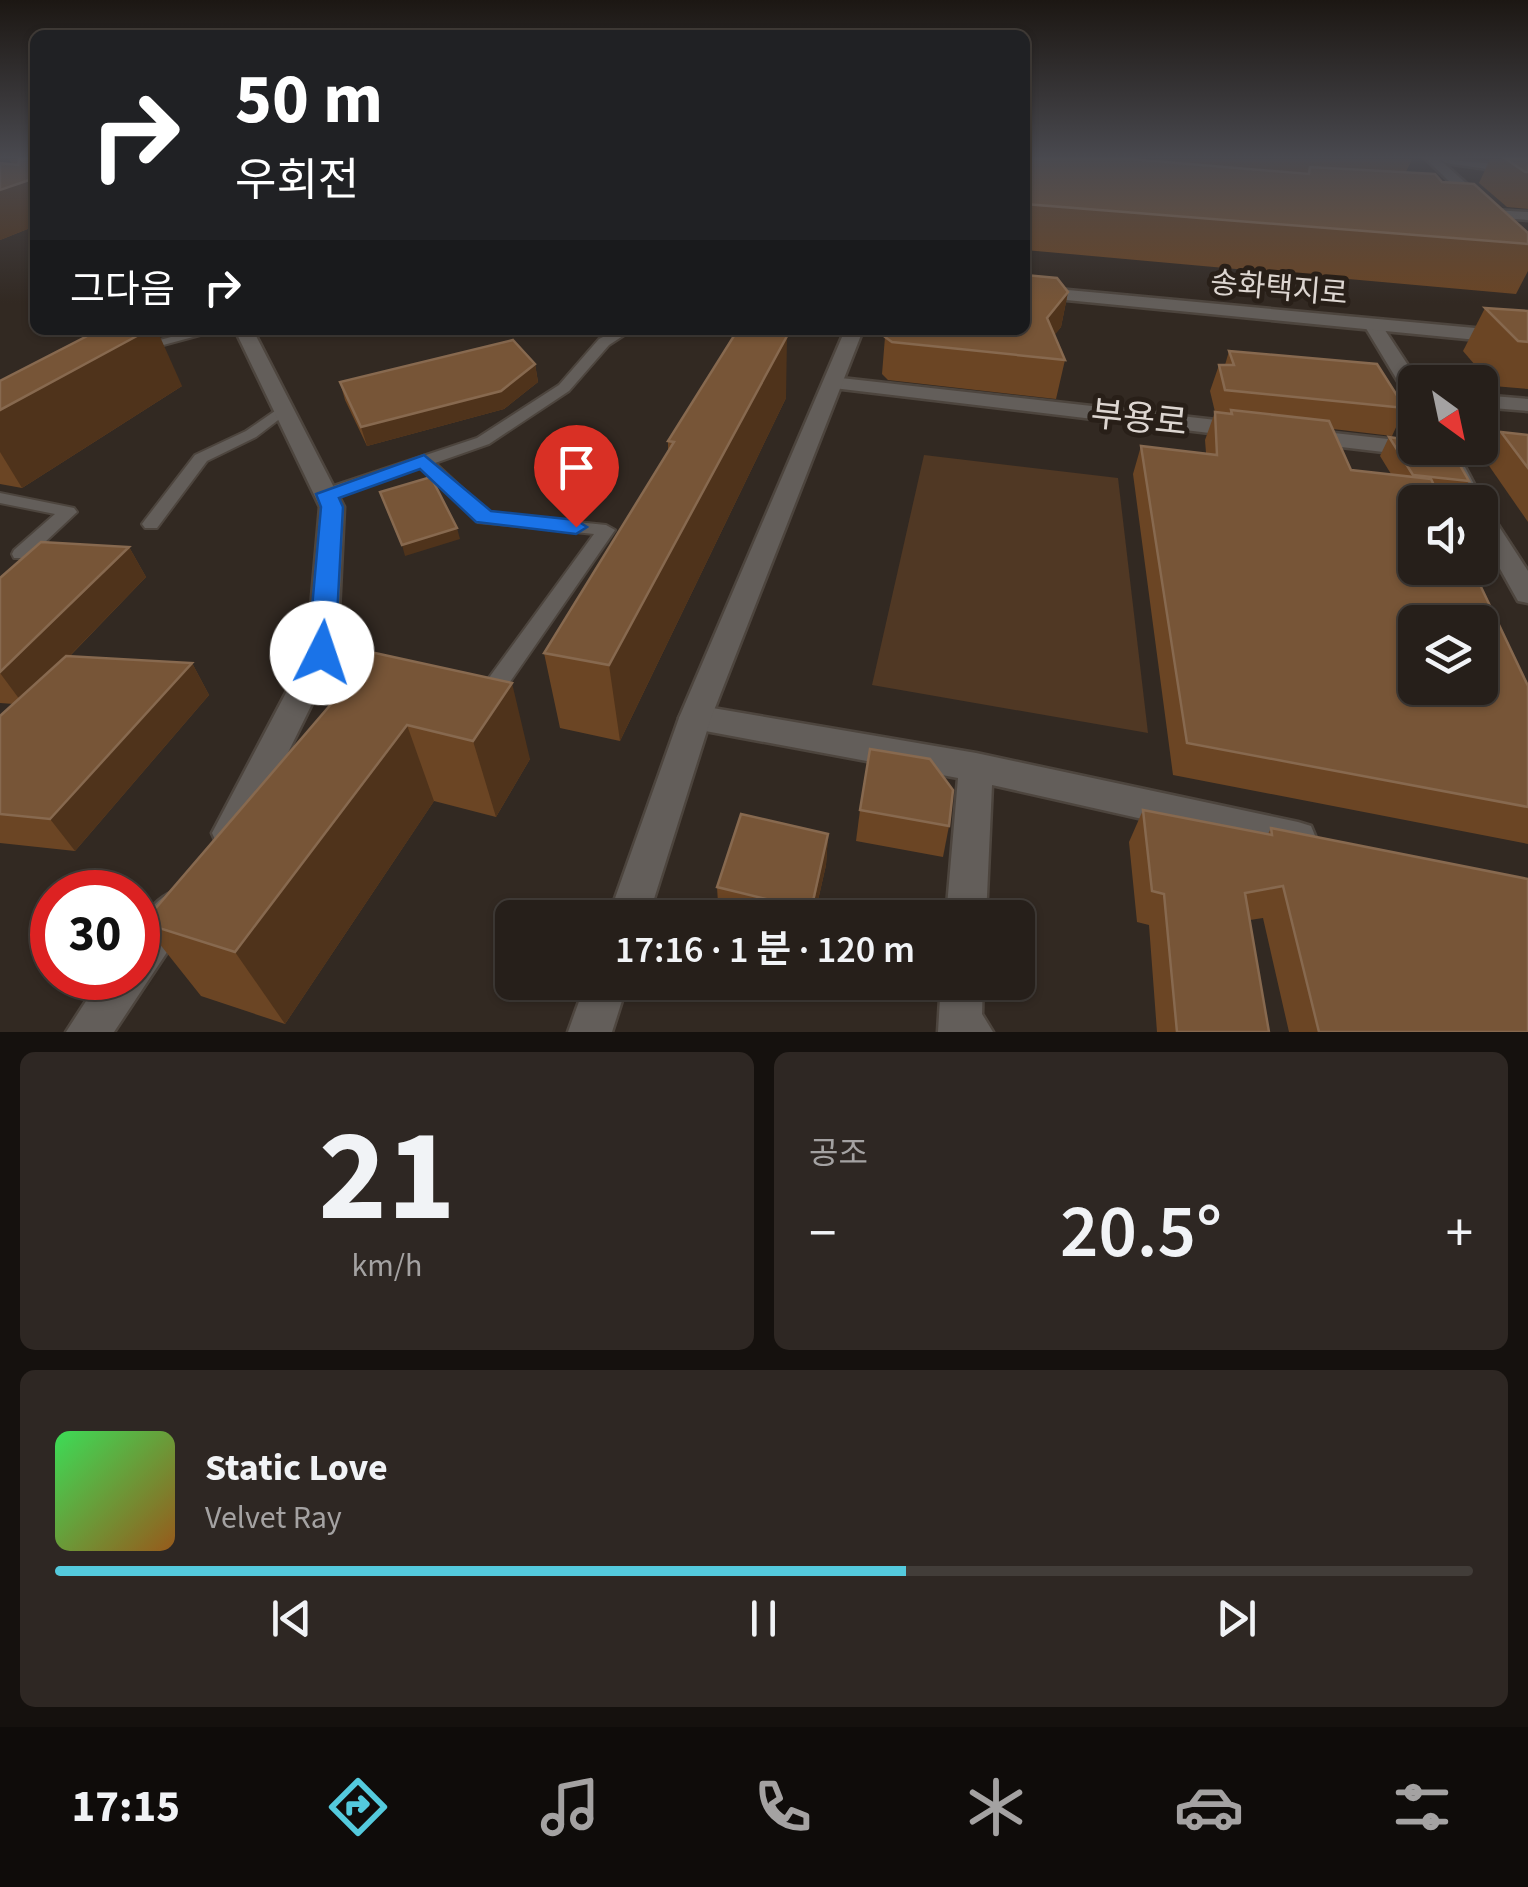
<!DOCTYPE html>
<html lang="ko">
<head>
<meta charset="utf-8">
<style>
	body { margin:0; font-family:"Source Sans 3","Noto Sans KR",sans-serif; background:#2e2723; color:#f1f3f6; height:100vh; display:flex; flex-direction:column; font-size:38px; white-space:nowrap }
	* { box-sizing:border-box; margin:0 }
	p { font-size:32px; color:#a4a2a2 }
	.icon { flex:none; width:55px; height:55px; fill:none; stroke:currentColor; stroke-width:2; stroke-linecap:round; stroke-linejoin:round }
	.map { position:relative; height:1032px; overflow:hidden }
	.drawer { display:flex; flex-direction:column; gap:20px; padding:20px; background:#15110e; flex:1 }
	.drawer>* { flex:none }
	.top-card { position:absolute; left:30px; top:30px; width:1000px; height:305px; border-radius:15px; box-shadow:0 2px 8px #0004,0 0 0 2px #423d39; background:#202124; color:#fff; overflow:hidden }
	.needle { width:65px; rotate:147deg }
	.buttons { position:absolute; left:1398px; top:365px; display:grid; gap:20px }
	.buttons a { display:grid; place-items:center; width:100px; height:100px; border-radius:15px; background:#261f1a; box-shadow:0 2px 8px #0004,0 0 0 2px #423d39; font-size:50px }
	.speed { position:absolute; left:30px; top:870px; display:flex; gap:20px; font-size:50px; font-weight:700; text-align:center }
	.speed>* { display:grid; place-content:center; width:130px; height:130px; border-radius:50%; background:#261f1a; box-shadow:0 2px 8px #0004,0 0 0 2px #423d39; line-height:1 }
	.speed .limit { border:15px solid #d22; background:#fff; color:#111 }
	.pin { position:absolute; display:grid; place-items:center; width:85px; height:85px; color:#fff; margin:-102px -42px; border-radius:50% 50% 50% 0; rotate:-45deg; box-shadow:0 0 10px #0007 }
	.pin .icon { rotate:45deg }
	.me { position:absolute; width:110px; margin:-55px; rotate:4deg; stroke-linejoin:round; filter:drop-shadow(0 0 8px #0008) }
	.turn { display:flex; align-items:center; gap:35px; height:210px; padding:0 40px; font-size:45px }
	.turn .icon { width:130px; height:130px; stroke-width:2.5 }
	.turn b { display:block; font-size:70px; line-height:85px }
	.then { display:flex; align-items:center; height:95px; padding:0 40px; background:#0003; gap:20px; font-size:38px }
	.big { font-size:75px; font-weight:600; line-height:1.1 }
	.drawer .tile { flex:1; display:flex; flex-direction:column; justify-content:center; gap:15px; min-width:0; padding:0 35px; border-radius:15px; background:#2e2723 }
	.drawer .dial { align-items:center; gap:0 }
	.dial b { font-size:130px; line-height:1 }
	.song { display:flex; align-items:center; gap:30px }
	.cover { width:120px; height:120px; border-radius:15px; background:linear-gradient(135deg,hsl(130 70% 55%),hsl(30 70% 35%)) }
	.played { height:10px; border-radius:5px; background:linear-gradient(90deg,#54cadd 60%,#423d39 60%) }
	.keys { display:flex; justify-content:space-around; direction:ltr }
	.heat { display:flex; justify-content:space-between; align-items:center; font-size:55px; direction:ltr }
	.drawer .tiles { flex:1; display:grid; gap:20px; grid-template-columns:1fr 1fr }
	.tile:last-child { grid-column:span 2 }
	.trip { position:absolute; left:495px; top:900px; width:540px; height:100px; border-radius:15px; background:#261f1a; box-shadow:0 2px 8px #0004,0 0 0 2px #423d39; font-weight:600; line-height:100px; text-align:center }
	.tabs { display:flex; height:160px; justify-content:space-around; align-items:center; background:#0f0c0a; color:#a4a2a2 }
	.tabs .icon { width:70px; height:70px }
	.tabs .selected { color:#54cadd }
	.tabs b { font-size:45px; color:#f1f3f6 }
	.map>svg:first-child { display:block }
	.green { fill:#503824 }
	.lines { fill:none; stroke-linecap:round; stroke-linejoin:round }
	.service-casing { stroke:#4d453e; stroke-width:4 }
	.minor-casing { stroke:#4d453e; stroke-width:5 }
	.tertiary-casing { stroke:#4d453e; stroke-width:5 }
	.service { fill:#635e5a; fill-rule:evenodd }
	.minor { fill:#635e5a; fill-rule:evenodd }
	.tertiary { fill:#635e5a; fill-rule:evenodd }
	.wall { fill:#6b4524 }
	.shaded-wall { fill:#4f331b }
	.building { fill:#775537; stroke:#87694f; stroke-width:2.5; fill-rule:evenodd }
	.route { fill:#1a73e8; stroke:#114b97; stroke-width:2.5 }
	.labels { text-anchor:middle; stroke-width:10; stroke-linejoin:round; paint-order:stroke }
	.far-street-label { font-size:30px; fill:#ddd6d1; stroke:#281f18 }
	.street-label { font-size:35px; fill:#ddd6d1; stroke:#281f18 }
</style>
</head>
<body>
<div class="map">
<svg width="1528" height="1032" viewBox="0 0 1528 1032">
	<rect width="100%" height="100%" fill="#322922"/>
	<!-- green -->
	<polygon class="green" points="924,455 1118,478 1148,733 872,685"/>
	<g class="lines">
		<defs>
			<g id="service">
				<polygon points="197,330 219,330 141,351 134,347"/>
				<polygon points="617,330 632,330 609,345 569,391 489,444 435,463 489,513 606,525 615,530 496,702 488,704 480,702 477,696 480,690 594,534 478,522 421,467 333,498 327,499 319,494 321,490 477,438 559,385 599,339"/>
				<polygon points="285,404 292,408 290,411 256,437 207,461 157,528 145,528 142,524 145,520 195,455 246,431"/>
				<polygon points="0,493 74,508 77,512 28,558 14,558 12,554 14,550 55,514 0,503"/>
			</g>
			<g id="minor">
				<polygon points="1440,159 1528,167 1528,175 1446,163"/>
				<polygon points="1373,320 1379,321 1419,382 1415,382 1415,399 1405,393 1364,325"/>
				<polygon points="235,330 253,330 344,507 337,653 243,844 230,849 217,844 212,833 307,653 320,507"/>
				<polygon points="832,377 1243,423 1254,430 1243,437 825,387 825,379"/>
				<polygon points="1480,395 1528,399 1528,411 1480,407"/>
				<polygon points="1307,430 1415,442 1415,448 1428,449 1417,456 1299,442 1296,437 1299,432"/>
				<polygon points="1433,448 1455,448 1485,505 1528,571 1528,603 1518,601 1480,533 1480,502 1463,502"/>
				<polygon points="695,705 976,753 1298,822 1311,826 1316,838 1311,850 1298,854 992,785 986,918 946,918 958,778 684,727 679,718 684,709"/>
				<path d="M175,891L189,897L195,910L114,1032H66L101,978H138C138,942 137,906 175,891Z"/>
				<polygon points="941,982 983,982 982,1014 993,1032 938,1032"/>
			</g>
			<g id="tertiary">
				<polygon points="1426,159 1439,159 1486,201 1486,207 1476,207"/>
				<polygon points="1478,209 1528,212 1528,220 1473,216 1473,210"/>
				<polygon points="1025,286 1528,333 1528,345 1025,296"/>
				<polygon points="845,330 863,330 711,718 648,918 608,918 679,718"/>
				<polygon points="586,982 628,982 612,1032 568,1032"/>
			</g>
		</defs>
		<!-- service casing -->
		<use href="#service" class="service-casing"/>
		<!-- minor casing -->
		<use href="#minor" class="minor-casing"/>
		<!-- tertiary casing -->
		<use href="#tertiary" class="tertiary-casing"/>
		<!-- service -->
		<use href="#service" class="service"/>
		<!-- minor -->
		<use href="#minor" class="minor"/>
		<!-- tertiary -->
		<use href="#tertiary" class="tertiary"/>
	</g>
	<!-- wall -->
	<g class="wall">
		<polygon points="9,159 35,159 35,226 0,240 0,163 12,164"/>
		<polygon points="1025,159 1164,162 1153,159 1412,159 1406,172 1442,182 1528,244 1528,271 1516,294 1025,250"/>
		<polygon points="1490,159 1528,159 1528,209 1507,207 1479,183"/>
		<polygon points="1068,292 1061,327 1054,335 1065,360 1056,399 888,380 882,374 885,337"/>
		<polygon points="1485,308 1528,311 1528,389 1493,386 1463,351"/>
		<polygon points="1229,351 1405,408 1392,436 1333,429 1351,470 1391,474 1380,456 1389,437 1469,481 1458,501 1440,499 1528,686 1528,844 1173,775 1133,474 1141,446 1206,453 1205,440 1215,412 1210,391 1219,365 1225,365"/>
		<polygon points="535,364 538,382 504,409 367,446 345,400 340,382"/>
		<polygon points="0,381 182,386 22,488 0,484"/>
		<polygon points="786,398 620,741 560,728 544,653 668,451 668,441"/>
		<polygon points="1501,432 1528,435 1528,522 1485,460"/>
		<polygon points="129,547 146,577 70,656 192,663 209,695 75,851 0,843 0,716 14,704 0,703 0,578"/>
		<polygon points="375,653 530,759 496,817 434,801 285,1024 201,996 143,923"/>
		<polygon points="860,810 949,826 943,857 856,841"/>
		<polygon points="1143,810 1268,834 1271,828 1528,1032 1289,1032 1263,918 1250,920 1269,1032 1157,1032 1149,925 1137,922 1129,842"/>
		<polygon points="828,834 826,865 814,918 719,918 717,887"/>
	</g>
	<!-- shaded-wall -->
	<g class="shaded-wall">
		<polygon points="35,178 35,226 0,240 0,190"/>
		<polygon points="1068,292 1061,327 1040,354 1047,318"/>
		<polygon points="148,330 157,330 182,386 22,488 0,452 0,410"/>
		<polygon points="787,336 786,398 620,741 609,665"/>
		<polygon points="535,364 538,382 504,409 367,446 361,427"/>
		<polygon points="457,528 460,539 405,556 402,545"/>
		<polygon points="129,547 146,577 23,704 0,673"/>
		<polygon points="192,663 209,695 75,851 50,819"/>
		<polygon points="512,683 530,759 496,817 473,741"/>
		<polygon points="407,725 434,801 285,1024 235,952"/>
		<polygon points="828,834 826,865 814,918 811,918"/>
	</g>
	<!-- building -->
	<g class="building">
		<polygon points="19,159 35,159 35,178 0,190 0,163 18,165"/>
		<polygon points="1025,159 1130,159 1309,174 1310,167 1435,174 1442,182 1474,184 1528,233 1528,244 1025,204"/>
		<polygon points="1506,159 1528,159 1528,172 1525,172"/>
		<polygon points="1025,275 1057,278 1068,292 1047,318 1065,360 892,342 885,337 889,330 1025,330"/>
		<polygon points="1485,308 1528,311 1528,342 1518,341"/>
		<polygon points="99,330 148,330 0,410 0,381"/>
		<polygon points="737,331 787,336 609,665 544,653 674,442 668,441"/>
		<polygon points="513,340 535,364 501,391 361,427 340,382"/>
		<polygon points="1229,351 1377,364 1405,408 1225,390 1219,365 1234,365"/>
		<path d="M1231,410L1329,421L1351,470L1431,479L1442,502H1415V568H1472L1528,686V807L1187,743L1141,446L1217,455L1215,412L1232,414ZM1415,622H1480V688H1415Z"/>
		<polygon points="1501,432 1528,435 1528,468"/>
		<polygon points="1389,437 1415,441 1415,448 1450,448 1469,481 1413,475"/>
		<polygon points="431,477 457,528 402,545 380,492"/>
		<polygon points="41,542 129,547 0,672 0,578"/>
		<polygon points="375,653 512,683 473,741 407,725 235,952 143,923"/>
		<polygon points="66,656 192,663 50,819 0,814 0,716"/>
		<polygon points="870,749 930,759 953,790 949,826 860,810"/>
		<polygon points="1143,810 1272,835 1271,828 1528,879 1528,1032 1319,1032 1283,886 1245,893 1269,1032 1177,1032 1164,894 1152,891"/>
		<polygon points="741,814 828,834 811,910 717,887"/>
	</g>
	<!-- sky -->
	<linearGradient id="sky" x2="0" y2="1"><stop stop-color="#1c1713"/><stop offset="0.52" stop-color="#49494f"/><stop offset="1" stop-color="#49494f" stop-opacity="0"/></linearGradient>
	<rect width="1528" height="303" fill="url(#sky)"/>
	<!-- route -->
	<polygon class="route" points="424,455 491,511 576,520 587,527 576,534 476,522 420,469 339,498 343,507 335,653 331,660 312,660 308,653 321,507 316,494"/>
	<g class="labels">
		<!-- far-street labels -->
		<g class="far-street-label">
			<text transform="translate(1279 288) rotate(5)" y="10">송화택지로</text>
		</g>
		<!-- street labels -->
		<g class="street-label">
			<text transform="translate(1139 418) rotate(6)" y="12">부용로</text>
		</g>
	</g>
</svg>
<div class="buttons">
<a><svg class="needle" viewBox="-14 -14 28 28"><path d="M0-13l5 13h-10z" fill="#e53935"/><path d="M0 13l5-13h-10z" fill="#a4a2a2"/></svg></a>
<a><svg class="icon" aria-label="sound" viewBox="0 0 24 24"><path d="M4 9h4l5-4v14l-5-4H4zM17 9q2 3 0 6"/></svg></a>
<a><svg class="icon" aria-label="layers" viewBox="0 0 24 24"><path d="M12 4l9 5-9 5-9-5zM3 14l9 5 9-5"/></svg></a>
</div>
<div class="speed"><div class="limit">30</div></div>
<div class="pin" style="left:576px;top:527px;background:#d93025"><svg class="icon" aria-label="arrive" viewBox="0 0 24 24"><path d="M6 21V4h12l-3 4 3 4H6"/></svg></div>
<svg class="me" style="left:322px;top:653px" viewBox="-20 -20 40 40"><circle r="19" fill="#fff"/><path d="M0-13L10 11 0 6-10 11z" fill="#1a73e8"/></svg>
<div class="trip">17:16 · 1 분 · 120 m</div>
<div class="top-card">
<div class="turn"><svg class="icon" aria-label="right" viewBox="0 0 24 24"><path d="M7 20v-9h11M14 6l5 5-5 5"/></svg><div><b>50 m</b>우회전</div></div>
<div class="then">그다음<svg class="icon" aria-label="right" viewBox="0 0 24 24"><path d="M7 20v-9h11M14 6l5 5-5 5"/></svg></div>
</div>
</div>
<section class="drawer">
<div class="tiles">
<div class="tile dial"><b>21</b><p>km/h</p></div>
<div class="tile"><p>공조</p>
<div class="heat"><a>−</a><b class="big">20.5°</b><a>+</a></div>
</div>
<div class="tile">
<div class="song"><i class="cover"></i><div><b>Static Love</b><p>Velvet Ray</p></div></div>
<div class="played"></div>
<div class="keys"><svg class="icon" aria-label="previous" viewBox="0 0 24 24"><path d="M18 5L8 12l10 7zM5 5v14"/></svg><svg class="icon" aria-label="pause" viewBox="0 0 24 24"><path d="M8 5v14M16 5v14"/></svg><svg class="icon" aria-label="next" viewBox="0 0 24 24"><path d="M6 5l10 7-10 7zM19 5v14"/></svg></div>
</div>
</div>
</section>
<nav class="tabs">
<b>17:15</b>
<svg class="icon selected" aria-label="directions" viewBox="0 0 24 24"><path d="M12 3l9 9-9 9-9-9zM9 14v-3h6M13 9l2 2-2 2"/></svg>
<svg class="icon" aria-label="music" viewBox="0 0 24 24"><path d="M9 18V5l10-2v13"/><circle cx="6" cy="18" r="3"/><circle cx="16" cy="16" r="3"/></svg>
<svg class="icon" aria-label="phone" viewBox="0 0 24 24"><path d="M5 4h4l2 5-3 2q2 4 5 5l2-3 5 2v4C11 20 4 13 5 4z"/></svg>
<svg class="icon" aria-label="climate" viewBox="0 0 24 24"><path d="M12 3v18M4 7l16 10M4 17L20 7"/></svg>
<svg class="icon" aria-label="car" viewBox="0 0 24 24"><path d="M5 17H2v-5l4-1 3-4h7l3 4 3 1v5h-3M9 17h6M6 11h13"/><circle cx="7" cy="17" r="2"/><circle cx="17" cy="17" r="2"/></svg>
<svg class="icon" aria-label="filters" viewBox="0 0 24 24"><path d="M4 7h16M4 17h16"/><circle cx="9" cy="7" r="2"/><circle cx="15" cy="17" r="2"/></svg>
</nav>
</body>
</html>
